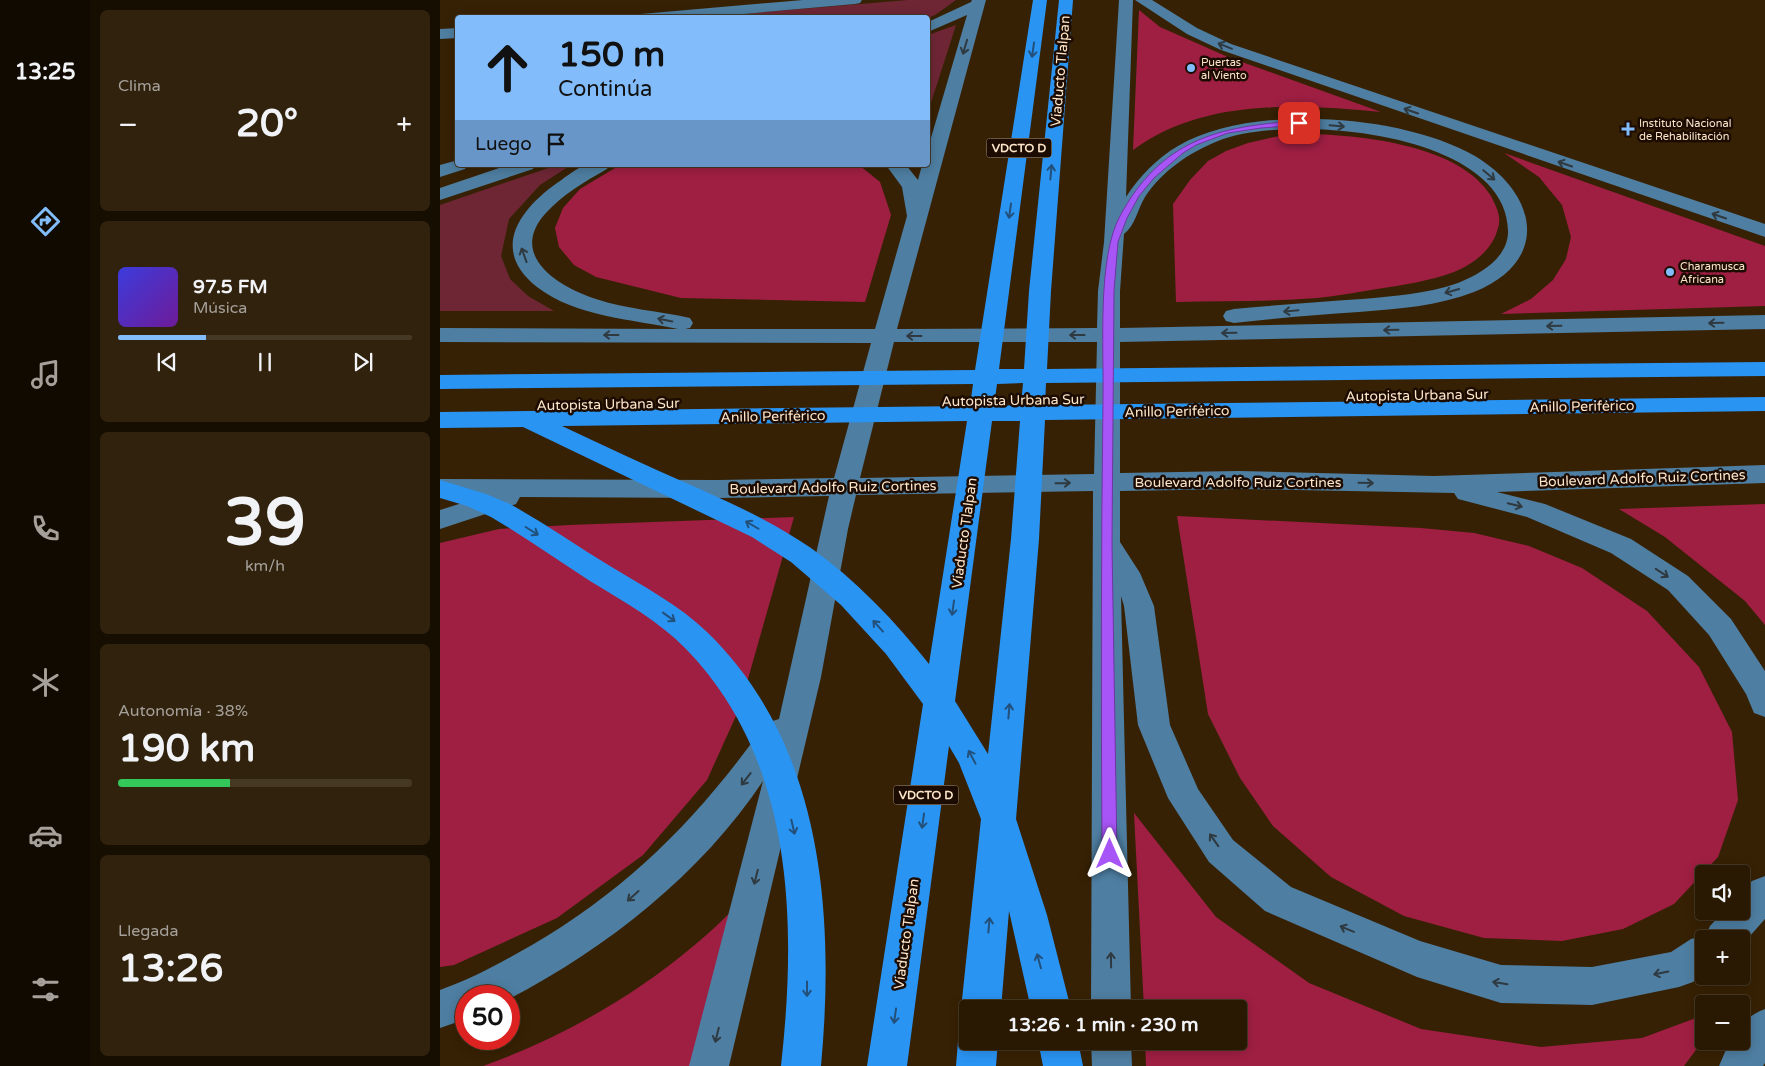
<!DOCTYPE html>
<html lang="es">
<head>
<meta charset="utf-8">
<style>
	body { margin:0; font-family:"Varela Round",sans-serif; background:#31220d; color:#f1f3f6; height:100vh; display:flex; flex-direction:column; font-size:19px; white-space:nowrap }
	* { box-sizing:border-box; margin:0 }
	p { font-size:16px; color:#a5a09a }
	.icon { flex:none; width:28px; height:28px; fill:none; stroke:currentColor; stroke-width:2; stroke-linecap:round; stroke-linejoin:round }
	.map { position:relative; flex:1; overflow:hidden }
	.drawer { display:flex; flex-direction:column; gap:10px; padding:10px; background:#170e02; width:350px }
	.drawer>* { flex:none }
	.top-card { position:absolute; left:15px; top:15px; width:475px; height:152px; border-radius:5px; box-shadow:0 2px 12px #0003,0 0 0 1px #453825; background:#82bcfa; color:#111; overflow:hidden }
	.tools { position:absolute; left:1255px; top:865px; display:grid; gap:10px }
	.tools a { display:grid; place-items:center; width:55px; height:55px; border-radius:5px; background:#291903; box-shadow:0 2px 12px #0003,0 0 0 1px #453825; font-size:25px }
	.speed { position:absolute; left:15px; top:985px; display:flex; gap:10px; font-size:25px; font-weight:700; text-align:center }
	.speed>* { display:grid; place-content:center; width:65px; height:65px; border-radius:50%; background:#291903; box-shadow:0 2px 12px #0003,0 0 0 1px #453825; line-height:1 }
	.speed .limit { border:8px solid #d22; background:#fff; color:#111 }
	.pin { position:absolute; display:grid; place-items:center; width:42px; height:42px; color:#fff; margin:-21px; border-radius:10px; box-shadow:0 2px 8px #0006 }
	.me { position:absolute; width:55px; margin:-28px; rotate:0deg; stroke-linejoin:round; filter:drop-shadow(0 0 4px #0008) }
	.turn { display:flex; align-items:center; gap:18px; height:105px; padding:0 20px; font-size:22px }
	.turn .icon { width:65px; height:65px; stroke-width:2.5 }
	.turn b { display:block; font-size:35px; line-height:42px }
	.then { display:flex; align-items:center; height:48px; padding:0 20px; background:#0003; gap:10px; font-size:19px }
	.big { font-size:38px; font-weight:700; line-height:1.1 }
	.drawer .widget { flex:1; display:flex; flex-direction:column; justify-content:center; gap:8px; min-width:0; padding:0 18px; border-radius:8px; background:#31220d }
	.drawer .dial { align-items:center; gap:0 }
	.dial b { font-size:65px; line-height:1 }
	.song { display:flex; align-items:center; gap:15px }
	.cover { width:60px; height:60px; border-radius:8px; background:linear-gradient(135deg,hsl(240 70% 55%),hsl(280 70% 35%)) }
	.played { height:5px; border-radius:2px; background:linear-gradient(90deg,#82bcfa 30%,#453825 30%) }
	.keys { display:flex; justify-content:space-around; direction:ltr }
	.heat { display:flex; justify-content:space-between; align-items:center; font-size:28px; direction:ltr }
	.charge { height:8px; border-radius:4px; background:linear-gradient(90deg,#34c759 38%,#453825 0) }
	.trip { position:absolute; left:519px; top:1000px; width:288px; height:50px; border-radius:5px; background:#291903; box-shadow:0 2px 12px #0003,0 0 0 1px #453825; font-weight:700; line-height:50px; text-align:center }
	main { display:flex; flex:1; min-height:0 }
	.menu { display:flex; flex-direction:column; width:90px; justify-content:space-around; align-items:center; background:#100a01; color:#a5a09a }
	.menu .icon { width:35px; height:35px }
	.menu .active { color:#82bcfa }
	.menu b { font-size:22px; color:#f1f3f6 }
	.map>svg:first-child { display:block }
	.green { fill:#6e2635 }
	.forest { fill:#9f1f43 }
	.lines { fill:none; stroke-linecap:round; stroke-linejoin:round }
	.major { fill:#4e7ea1; fill-rule:evenodd }
	.highway { fill:#2a94f3; fill-rule:evenodd }
	.oneway { stroke:#2f3940 }
	.oneway2 { stroke:#22507a }
	.route { fill:#a855f7; stroke:#6d37a1 }
	.poi-dot { fill:#82bcfa; stroke:#1b0b00; stroke-width:2 }
	.labels { text-anchor:middle; stroke-width:5; stroke-linejoin:round; paint-order:stroke }
	.far-poi-label { font-size:11px; fill:#fde5ca; stroke:#1b0b00; text-anchor:start }
	.shield { fill:#1b0b00; stroke:#b9a48d; stroke-width:1 }
	.shield-label { font-size:12px; font-weight:bold; fill:#fde5ca }
	.street-label { font-size:14px; fill:#fde5ca; stroke:#1b0b00 }
</style>
</head>
<body>
<main>
<nav class="menu">
<b>13:25</b>
<svg class="icon active" aria-label="directions" viewBox="0 0 24 24"><path d="M12 3l9 9-9 9-9-9zM9 14v-3h6M13 9l2 2-2 2"/></svg>
<svg class="icon" aria-label="music" viewBox="0 0 24 24"><path d="M9 18V5l10-2v13"/><circle cx="6" cy="18" r="3"/><circle cx="16" cy="16" r="3"/></svg>
<svg class="icon" aria-label="phone" viewBox="0 0 24 24"><path d="M5 4h4l2 5-3 2q2 4 5 5l2-3 5 2v4C11 20 4 13 5 4z"/></svg>
<svg class="icon" aria-label="climate" viewBox="0 0 24 24"><path d="M12 3v18M4 7l16 10M4 17L20 7"/></svg>
<svg class="icon" aria-label="car" viewBox="0 0 24 24"><path d="M5 17H2v-5l4-1 3-4h7l3 4 3 1v5h-3M9 17h6M6 11h13"/><circle cx="7" cy="17" r="2"/><circle cx="17" cy="17" r="2"/></svg>
<svg class="icon" aria-label="filters" viewBox="0 0 24 24"><path d="M4 7h16M4 17h16"/><circle cx="9" cy="7" r="2"/><circle cx="15" cy="17" r="2"/></svg>
</nav>
<section class="drawer">
<div class="widget"><p>Clima</p>
<div class="heat"><a>−</a><b class="big">20°</b><a>+</a></div>
</div>
<div class="widget">
<div class="song"><i class="cover"></i><div><b>97.5 FM</b><p>Música</p></div></div>
<div class="played"></div>
<div class="keys"><svg class="icon" aria-label="previous" viewBox="0 0 24 24"><path d="M18 5L8 12l10 7zM5 5v14"/></svg><svg class="icon" aria-label="pause" viewBox="0 0 24 24"><path d="M8 5v14M16 5v14"/></svg><svg class="icon" aria-label="next" viewBox="0 0 24 24"><path d="M6 5l10 7-10 7zM19 5v14"/></svg></div>
</div>
<div class="widget dial"><b>39</b><p>km/h</p></div>
<div class="widget"><p>Autonomía · 38%</p><b class="big">190 km</b><div class="charge"></div></div>
<div class="widget"><p>Llegada</p><b class="big">13:26</b></div>
</section>
<div class="map">
<svg width="1325" height="1066" viewBox="0 0 1325 1066">
	<rect width="100%" height="100%" fill="#372104"/>
	<!-- green -->
	<g class="green">
		<polygon points="468,0 516,0 495,15 488,18 285,18 279,16"/>
		<polygon points="516,25 488,112 488,35"/>
		<polygon points="117,165 131,165 100,185 69,219 61,256 70,279 88,296 114,311 0,311 0,205"/>
	</g>
	<!-- forest -->
	<g class="forest">
		<path d="M699,10L720,27L788,57L941,112C859,104 763,98 693,150Z"/>
		<path d="M874,134C927,136 1020,146 1051,196C1056,206 1062,217 1058,228C1053,249 1034,264 1014,272C989,281 963,285 937,289C917,292 897,296 877,298C830,302 783,301 736,302L733,204L750,180L768,161L786,151L808,143L839,136Z"/>
		<polygon points="1064,153 1325,246 1325,306 1061,314 1091,299 1113,280 1126,259 1131,237 1122,205 1099,177"/>
		<polygon points="180,165 419,165 440,182 451,215 425,302 241,298 156,277 134,265 119,247 115,228 123,208 140,189"/>
		<polygon points="1325,504 1325,625 1305,601 1225,537 1179,509"/>
		<polygon points="737,516 981,528 1034,533 1089,546 1142,568 1207,611 1259,667 1292,732 1298,800 1278,857 1234,904 1183,929 1122,941 1044,938 964,916 891,877 833,826 800,778 768,714"/>
		<polygon points="354,517 300,707 267,780 203,855 117,918 14,965 0,967 0,543 59,529 129,525"/>
		<polygon points="694,813 776,917 869,983 981,1029 1101,1047 1202,1038 1264,1015 1264,1039 1244,1066 706,1066 705,1041 798,1041 798,1009 704,1009"/>
		<path d="M315,888L265,1066H43C118,1039 190,999 251,948C274,930 294,908 315,888Z"/>
	</g>
	<g class="lines">
		<!-- major -->
		<g class="major">
			<polygon points="363,0 422,0 420,3 415,4 259,18 194,18 201,14"/>
			<path d="M532,0H546L457,329L657,328L658,291L664,242L679,0H693L686,197C699,177 717,158 738,146C811,103 963,114 1035,156C1098,194 1111,261 1034,292C998,306 958,309 919,312C877,315 836,318 794,323L786,321L783,316L786,311L794,309C837,305 879,302 922,299C954,296 987,294 1018,283C1041,274 1069,257 1068,230C1066,130 846,113 778,141C749,153 723,170 705,197C698,208 695,226 684,234L680,291V328L1325,315V329L680,342V473L799,471L994,476L1325,465V483L1057,492L1105,504L1191,539L1248,576L1291,619L1325,671V717L1314,713L1306,694L1269,635L1228,590L1171,553L1087,517L1018,499L1014,493L799,489L680,491V542L700,573L714,606L730,725L758,789L793,840L851,887L980,941L1061,965L1152,967L1231,952L1251,939L1266,935L1270,926L1284,911H1301V893L1312,881L1325,876V919L1301,946V939H1264V974L1253,982L1239,987L1152,1005L1061,1003L977,977L825,911L769,862L728,798L698,725L684,606L681,596L691,1009H651L653,491L416,495L408,529L381,677L289,1066H249L323,781C261,874 167,948 69,999V996H26V1019L0,1028V990C32,979 62,962 92,945C190,888 261,815 326,723L339,719L389,496L277,498L80,497L76,504L0,529V510L41,497H0V479L277,480L394,478L431,343L0,342V328L238,329C191,319 136,317 97,287C50,250 79,210 117,183C126,177 136,168 146,165C153,163 162,165 169,165L167,169C144,182 122,195 105,214C68,256 119,287 156,299C186,309 219,311 250,318L253,323L250,328L245,329H435L467,216L462,187L446,165H466L478,180L482,165H488V148L527,15L488,32V22L531,2ZM454,342H657L654,474L420,478Z"/>
			<polygon points="695,0 712,0 757,28 791,44 1325,224 1325,237 781,50 747,34"/>
			<polygon points="18,28 18,38 0,39 0,29"/>
			<polygon points="18,160 18,165 27,165 25,169 0,177 0,165"/>
			<polygon points="68,165 95,165 93,169 0,200 0,188"/>
			<path d="M1325,1009V1063L1323,1066H1279L1285,1052L1292,1041H1301C1301,1022 1308,1016 1325,1009Z"/>
			<polygon points="651,1041 691,1041 692,1066 652,1066"/>
		</g>
		<!-- highway -->
		<g class="highway">
			<path d="M593,0H607L559,369H584L589,291L619,0H633L611,291L607,369L1325,362V376L606,383L605,405L1325,397V411L605,420L599,539L576,819L607,915L631,1009H591L569,911L561,1009H528L527,1023L521,1009L541,819L519,763L509,746L467,1066H427L483,704L446,654L401,605L351,562L312,537L83,427L0,428V412L530,406L533,384L0,389V375L535,370ZM583,383L581,405L554,406L557,384ZM527,421L489,664C455,621 416,580 371,548C332,521 289,502 246,483C205,465 163,445 122,426ZM552,421H580L571,539L548,754L515,701Z"/>
			<path d="M0,480L46,494L70,504C104,523 137,546 170,566C203,586 239,605 267,632C383,744 395,914 381,1066H341C357,921 354,760 246,649C219,621 183,601 150,581C117,560 85,537 51,517L27,506L0,498Z"/>
			<polygon points="528,1025 528,1041 558,1041 556,1066 516,1066 518,1041 524,1027"/>
			<polygon points="598,1041 638,1041 643,1066 603,1066"/>
		</g>
	</g>
	<!-- one-way arrows -->
	<defs><path id="oneway-shaft" d="M-6 0H5M1.5-3L5.5 0L1.5 3" fill="none" stroke-width="1.6" stroke-linecap="round" stroke-linejoin="round" transform="scale(1.25)"/></defs>
	<g class="oneway">
		<use href="#oneway-shaft" transform="translate(785 46) rotate(-158)"/>
		<use href="#oneway-shaft" transform="translate(525 47) rotate(106)"/>
		<use href="#oneway-shaft" transform="translate(971 111) rotate(-161)"/>
		<use href="#oneway-shaft" transform="translate(897 126) rotate(5)"/>
		<use href="#oneway-shaft" transform="translate(1125 164) rotate(-161)"/>
		<use href="#oneway-shaft" transform="translate(1049 175) rotate(40)"/>
		<use href="#oneway-shaft" transform="translate(1279 216) rotate(-161)"/>
		<use href="#oneway-shaft" transform="translate(84 255) rotate(-110)"/>
		<use href="#oneway-shaft" transform="translate(1012 291) rotate(164)"/>
		<use href="#oneway-shaft" transform="translate(851 311) rotate(175)"/>
		<use href="#oneway-shaft" transform="translate(225 320) rotate(-169)"/>
		<use href="#oneway-shaft" transform="translate(1276 323) rotate(179)"/>
		<use href="#oneway-shaft" transform="translate(1114 326) rotate(179)"/>
		<use href="#oneway-shaft" transform="translate(951 330) rotate(179)"/>
		<use href="#oneway-shaft" transform="translate(789 333) rotate(179)"/>
		<use href="#oneway-shaft" transform="translate(171 335) rotate(-180)"/>
		<use href="#oneway-shaft" transform="translate(637 335) rotate(180)"/>
		<use href="#oneway-shaft" transform="translate(474 336) rotate(180)"/>
		<use href="#oneway-shaft" transform="translate(623 483) rotate(-1)"/>
		<use href="#oneway-shaft" transform="translate(926 483) rotate(1)"/>
		<use href="#oneway-shaft" transform="translate(1075 505) rotate(14)"/>
		<use href="#oneway-shaft" transform="translate(1222 573) rotate(33)"/>
		<use href="#oneway-shaft" transform="translate(306 779) rotate(128)"/>
		<use href="#oneway-shaft" transform="translate(774 840) rotate(-125)"/>
		<use href="#oneway-shaft" transform="translate(316 877) rotate(104)"/>
		<use href="#oneway-shaft" transform="translate(193 896) rotate(138)"/>
		<use href="#oneway-shaft" transform="translate(907 929) rotate(-157)"/>
		<use href="#oneway-shaft" transform="translate(671 960) rotate(-91)"/>
		<use href="#oneway-shaft" transform="translate(1221 973) rotate(169)"/>
		<use href="#oneway-shaft" transform="translate(1060 983) rotate(-170)"/>
		<use href="#oneway-shaft" transform="translate(277 1035) rotate(104)"/>
	</g>
	<g class="oneway2">
		<use href="#oneway-shaft" transform="translate(593 50) rotate(98)"/>
		<use href="#oneway-shaft" transform="translate(611 172) rotate(-85)"/>
		<use href="#oneway-shaft" transform="translate(570 211) rotate(98)"/>
		<use href="#oneway-shaft" transform="translate(312 525) rotate(-150)"/>
		<use href="#oneway-shaft" transform="translate(92 531) rotate(32)"/>
		<use href="#oneway-shaft" transform="translate(513 608) rotate(98)"/>
		<use href="#oneway-shaft" transform="translate(229 617) rotate(36)"/>
		<use href="#oneway-shaft" transform="translate(438 626) rotate(-132)"/>
		<use href="#oneway-shaft" transform="translate(569 711) rotate(-85)"/>
		<use href="#oneway-shaft" transform="translate(532 757) rotate(-118)"/>
		<use href="#oneway-shaft" transform="translate(483 821) rotate(98)"/>
		<use href="#oneway-shaft" transform="translate(353 827) rotate(77)"/>
		<use href="#oneway-shaft" transform="translate(549 925) rotate(-85)"/>
		<use href="#oneway-shaft" transform="translate(599 961) rotate(-105)"/>
		<use href="#oneway-shaft" transform="translate(367 989) rotate(90)"/>
		<use href="#oneway-shaft" transform="translate(455 1016) rotate(98)"/>
	</g>
	<!-- route -->
	<path class="route" d="M859,121L861,122V125L821,128L788,133L756,145L743,153L714,178L699,196L687,218L678,242L674,291L672,544L677,854L675,858L670,860L664,858L662,854C661,702 661,550 663,398C664,349 657,258 680,216C721,140 778,126 859,121Z"/>
	<!-- markers -->
	<g class="poi-dot">
		<circle cx="751" cy="68" r="5"/>
		<path d="M1185.5 121.5h5v5h5v5h-5v5h-5v-5h-5v-5h5z"/>
		<circle cx="1230" cy="272" r="5"/>
	</g>
	<g class="labels">
		<!-- far-poi labels -->
		<g class="far-poi-label">
			<text x="761" y="66">Puertas<tspan x="761" dy="13">al Viento</tspan></text>
			<text x="1199" y="127">Instituto Nacional<tspan x="1199" dy="13">de Rehabilitación</tspan></text>
			<text x="1240" y="270">Charamusca<tspan x="1240" dy="13">Africana</tspan></text>
		</g>
		<!-- shield labels -->
		<g class="shield">
			<rect x="546.5" y="138.5" width="65" height="19" rx="4"/>
			<rect x="453.5" y="785.5" width="65" height="19" rx="4"/>
		</g>
		<g class="shield-label">
			<text x="579" y="152">VDCTO D</text>
			<text x="486" y="799">VDCTO D</text>
		</g>
		<!-- street labels -->
		<g class="street-label">
			<text transform="translate(620 71) rotate(-85)" y="5">Viaducto Tlalpan</text>
			<text transform="translate(977 395) rotate(-1)" y="5">Autopista Urbana Sur</text>
			<text transform="translate(573 400) rotate(-1)" y="5">Autopista Urbana Sur</text>
			<text transform="translate(168 404) rotate(-1)" y="5">Autopista Urbana Sur</text>
			<text transform="translate(1142 406) rotate(-1)" y="5">Anillo Periférico</text>
			<text transform="translate(737 411) rotate(-1)" y="5">Anillo Periférico</text>
			<text transform="translate(333 416) rotate(-1)" y="5">Anillo Periférico</text>
			<text transform="translate(1202 478) rotate(-2)" y="5">Boulevard Adolfo Ruiz Cortines</text>
			<text x="798" y="487">Boulevard Adolfo Ruiz Cortines</text>
			<text transform="translate(393 487) rotate(-1)" y="5">Boulevard Adolfo Ruiz Cortines</text>
			<text transform="translate(524 533) rotate(-82)" y="5">Viaducto Tlalpan</text>
			<text transform="translate(466 934) rotate(-82)" y="5">Viaducto Tlalpan</text>
		</g>
	</g>
</svg>
<div class="tools">
<a><svg class="icon" aria-label="sound" viewBox="0 0 24 24"><path d="M4 9h4l5-4v14l-5-4H4zM17 9q2 3 0 6"/></svg></a>
<a>+</a>
<a>−</a>
</div>
<div class="speed"><div class="limit">50</div></div>
<div class="pin" style="left:859px;top:123px;background:#d93025"><svg class="icon" aria-label="arrive" viewBox="0 0 24 24"><path d="M6 21V4h12l-3 4 3 4H6"/></svg></div>
<svg class="me" style="left:670px;top:854px" viewBox="-20 -20 40 40"><path d="M0-17L14 15 0 8-14 15z" fill="#a855f7" stroke="#fff" stroke-width="4"/></svg>
<div class="trip">13:26 · 1 min · 230 m</div>
<div class="top-card">
<div class="turn"><svg class="icon" aria-label="ahead" viewBox="0 0 24 24"><path d="M12 20V5M6 11l6-6 6 6"/></svg><div><b>150 m</b>Continúa</div></div>
<div class="then">Luego<svg class="icon" aria-label="arrive" viewBox="0 0 24 24"><path d="M6 21V4h12l-3 4 3 4H6"/></svg></div>
</div>
</div>
</main>
</body>
</html>
